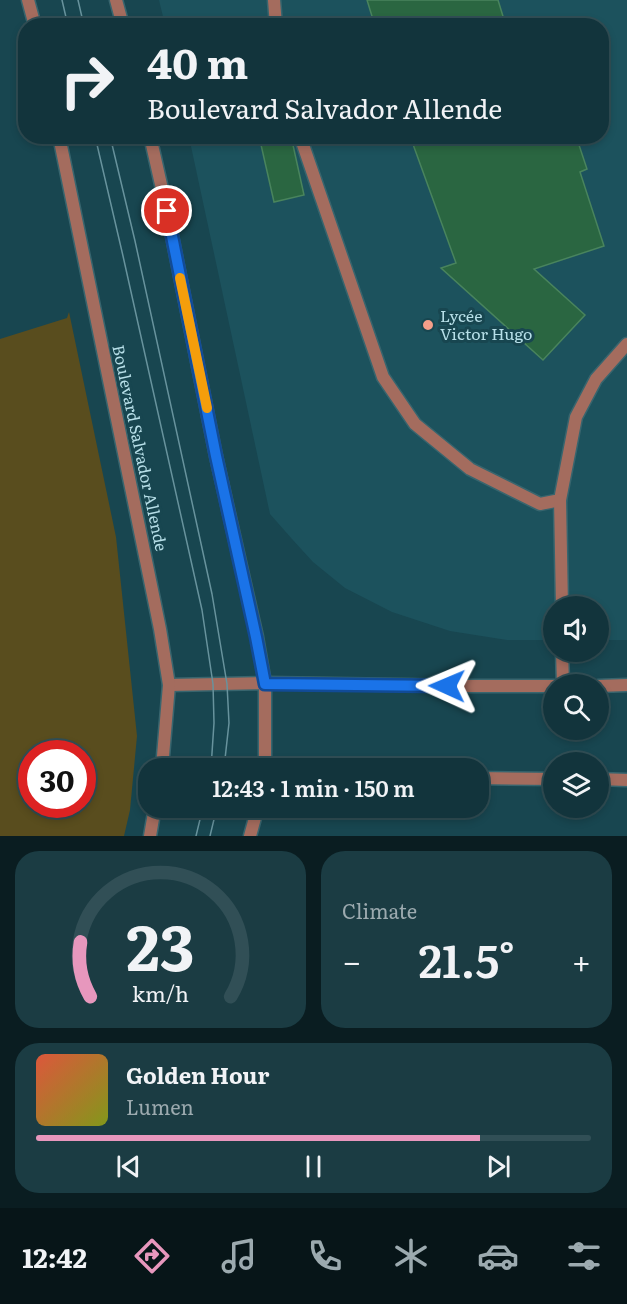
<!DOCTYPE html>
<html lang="en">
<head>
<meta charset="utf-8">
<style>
	body { margin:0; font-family:Literata,serif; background:#1b3c43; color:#f1f3f6; height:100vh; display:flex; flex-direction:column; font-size:22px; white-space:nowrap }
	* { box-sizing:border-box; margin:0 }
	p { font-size:20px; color:#9caaaf }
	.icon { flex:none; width:33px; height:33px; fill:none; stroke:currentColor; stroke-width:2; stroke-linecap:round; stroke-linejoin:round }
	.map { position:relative; height:836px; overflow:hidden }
	.panel { display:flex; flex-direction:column; gap:15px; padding:15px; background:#0a1d21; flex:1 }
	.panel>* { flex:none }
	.banner { position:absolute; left:18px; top:18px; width:591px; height:126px; border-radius:24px; box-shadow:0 3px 9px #0003,0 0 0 2px #314f56; background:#12343c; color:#f1f3f6; overflow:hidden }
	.tools { position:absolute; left:543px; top:596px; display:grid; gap:12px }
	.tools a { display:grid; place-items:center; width:66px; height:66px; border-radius:50%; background:#12343c; box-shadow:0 3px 9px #0003,0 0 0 2px #314f56; font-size:30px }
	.speed { position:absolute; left:18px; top:740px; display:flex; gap:12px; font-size:30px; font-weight:700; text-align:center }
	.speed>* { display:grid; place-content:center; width:78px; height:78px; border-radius:50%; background:#12343c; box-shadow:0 3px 9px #0003,0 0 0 2px #314f56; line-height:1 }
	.speed .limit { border:9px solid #d22; background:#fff; color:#111 }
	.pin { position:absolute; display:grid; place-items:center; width:51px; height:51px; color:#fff; margin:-26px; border:3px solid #fff; border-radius:50%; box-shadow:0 2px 6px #0007 }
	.me { position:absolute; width:66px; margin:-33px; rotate:271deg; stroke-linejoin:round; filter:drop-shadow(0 0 4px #0008) }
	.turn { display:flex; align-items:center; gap:21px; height:126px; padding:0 30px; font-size:27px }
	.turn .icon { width:78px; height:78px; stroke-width:2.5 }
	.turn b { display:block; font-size:42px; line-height:51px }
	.big { font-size:45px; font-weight:600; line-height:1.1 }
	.panel .card { flex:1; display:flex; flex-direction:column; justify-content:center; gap:9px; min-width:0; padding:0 21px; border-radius:24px; background:#1b3c43 }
	.panel .dial { align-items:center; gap:0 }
	.dial svg { height:156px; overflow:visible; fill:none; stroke:#314f56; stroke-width:7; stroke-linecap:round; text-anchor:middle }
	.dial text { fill:#f1f3f6; stroke:none }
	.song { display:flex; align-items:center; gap:18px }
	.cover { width:72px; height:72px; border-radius:9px; background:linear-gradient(135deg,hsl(10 70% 55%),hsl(70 70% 35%)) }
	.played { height:6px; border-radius:3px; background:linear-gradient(90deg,#e797bd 80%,#314f56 80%) }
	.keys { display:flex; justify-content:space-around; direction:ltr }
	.heat { display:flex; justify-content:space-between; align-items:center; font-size:33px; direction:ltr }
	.panel .tiles { flex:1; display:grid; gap:15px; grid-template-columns:1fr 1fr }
	.card:last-child { grid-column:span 2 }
	.trip { position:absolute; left:138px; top:758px; width:351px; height:60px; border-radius:24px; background:#12343c; box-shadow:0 3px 9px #0003,0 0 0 2px #314f56; font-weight:600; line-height:60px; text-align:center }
	.tabs { display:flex; height:96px; justify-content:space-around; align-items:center; background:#071518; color:#9caaaf }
	.tabs .icon { width:42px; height:42px }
	.tabs .selected { color:#e797bd }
	.tabs b { font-size:27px; color:#f1f3f6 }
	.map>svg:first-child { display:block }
	.built { fill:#1c525d }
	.green { fill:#594d1e; fill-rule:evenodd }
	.building { fill:#2a6641; stroke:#49845d; stroke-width:1.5 }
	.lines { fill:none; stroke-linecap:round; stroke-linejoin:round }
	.service-casing { stroke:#38656e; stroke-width:15 }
	.minor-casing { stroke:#38656e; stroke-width:15 }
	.tertiary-casing { stroke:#38656e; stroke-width:15 }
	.service { stroke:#a46c5e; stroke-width:12 }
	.minor { stroke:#a46c5e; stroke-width:12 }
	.tertiary { stroke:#a46c5e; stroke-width:12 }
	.tram { stroke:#68939d; stroke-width:1.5 }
	.route-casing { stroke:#114b97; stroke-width:15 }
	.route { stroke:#1a73e8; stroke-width:10 }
	.slow { stroke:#f59e0b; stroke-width:10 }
	.poi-dot { fill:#f49e89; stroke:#184650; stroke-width:2 }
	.labels { text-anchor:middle; stroke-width:6; stroke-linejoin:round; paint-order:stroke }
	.poi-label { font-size:16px; fill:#b7dfe8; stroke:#184650; text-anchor:start }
	.street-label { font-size:16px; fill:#b7dfe8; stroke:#184650 }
</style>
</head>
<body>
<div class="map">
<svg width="627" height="836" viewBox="0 0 627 836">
	<rect width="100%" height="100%" fill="#184650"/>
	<!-- built -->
	<polygon class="built" points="159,0 627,0 627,640 599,640 598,606 554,606 553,640 507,640 450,631 392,612 345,588 313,562 292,539 270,514 189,137 602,136 602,26 165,25"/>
	<!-- green -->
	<path class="green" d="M69,312L116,537L137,736L130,810L124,836H0V339L67,318ZM32,753H82V804H32Z"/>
	<!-- building -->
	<g class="building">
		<polygon points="367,0 498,0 506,26 375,26"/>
		<polygon points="259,136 291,136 304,195 274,202"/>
		<polygon points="410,136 576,136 587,169 580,172 604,246 534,269 585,315 543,360 441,268 456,263"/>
	</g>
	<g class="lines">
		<defs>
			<g id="service">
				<polyline points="274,0 276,26"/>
				<polyline points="300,136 383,377 415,424 470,469 540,504 560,500 576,417 596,379 627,344"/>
				<polyline points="560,500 562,606"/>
				<polyline points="562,651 563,684"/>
				<polyline points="163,763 195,768"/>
				<polyline points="478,778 554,779"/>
				<polyline points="598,779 627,780"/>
			</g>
			<g id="minor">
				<polyline points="169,685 265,683 469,686 554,686"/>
				<polyline points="598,686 627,685"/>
			</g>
			<g id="tertiary">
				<polyline points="28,0 35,26"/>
				<polyline points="116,0 123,26"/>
				<polyline points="59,136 160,629 169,685 162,768"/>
				<polyline points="150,136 167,211 216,456 257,637 265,683 265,768"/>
				<polyline points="150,836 155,807"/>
				<polyline points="250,836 258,807"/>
			</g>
		</defs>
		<!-- service casing -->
		<use href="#service" class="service-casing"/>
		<!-- minor casing -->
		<use href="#minor" class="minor-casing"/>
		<!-- tertiary casing -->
		<use href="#tertiary" class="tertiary-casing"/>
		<!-- service -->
		<use href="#service" class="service"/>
		<!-- minor -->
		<use href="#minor" class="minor"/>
		<!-- tertiary -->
		<use href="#tertiary" class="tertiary"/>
		<!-- tram -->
		<g class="tram">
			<polyline points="62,0 68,26"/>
			<polyline points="78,0 84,26"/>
			<polyline points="95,136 123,256 202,610 213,684 214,723 211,768"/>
			<polyline points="110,136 135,241 212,594 227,684 229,723 224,768"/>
			<polyline points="196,836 203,807"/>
			<polyline points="210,836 217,807"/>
		</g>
	</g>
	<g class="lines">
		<defs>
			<polyline id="route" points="167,211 216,456 256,637 265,684 447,686"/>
		</defs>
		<!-- route casing -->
		<use href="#route" class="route-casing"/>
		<!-- route -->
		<use href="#route" class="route"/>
		<!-- slow -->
		<polyline class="slow" points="180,278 207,408"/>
	</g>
	<!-- markers -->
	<circle class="poi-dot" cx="428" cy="325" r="6"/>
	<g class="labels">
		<!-- poi labels -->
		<g class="poi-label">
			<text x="440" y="322">Lycée<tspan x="440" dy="18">Victor Hugo</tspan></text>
		</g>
		<!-- street labels -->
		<g class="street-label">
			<text transform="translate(140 448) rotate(78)" y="6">Boulevard Salvador Allende</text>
		</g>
	</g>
</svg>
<div class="tools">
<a><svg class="icon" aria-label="sound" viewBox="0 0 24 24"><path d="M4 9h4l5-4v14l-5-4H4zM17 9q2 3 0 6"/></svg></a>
<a><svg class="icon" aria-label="search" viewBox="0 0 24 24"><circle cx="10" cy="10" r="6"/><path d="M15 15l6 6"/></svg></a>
<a><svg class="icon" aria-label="layers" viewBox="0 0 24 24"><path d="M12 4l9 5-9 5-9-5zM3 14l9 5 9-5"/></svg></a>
</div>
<div class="speed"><div class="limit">30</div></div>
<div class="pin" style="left:167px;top:211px;background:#d93025"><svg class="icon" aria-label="arrive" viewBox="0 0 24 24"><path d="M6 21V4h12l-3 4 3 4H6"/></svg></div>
<svg class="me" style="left:447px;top:686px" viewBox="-20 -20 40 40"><path d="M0-17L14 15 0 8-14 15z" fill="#1a73e8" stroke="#fff" stroke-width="4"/></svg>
<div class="trip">12:43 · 1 min · 150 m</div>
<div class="banner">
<div class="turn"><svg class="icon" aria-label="right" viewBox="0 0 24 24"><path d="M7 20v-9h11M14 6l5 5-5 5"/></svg><div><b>40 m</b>Boulevard Salvador Allende</div></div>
</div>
</div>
<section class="panel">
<div class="tiles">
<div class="card dial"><svg viewBox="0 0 100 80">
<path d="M14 69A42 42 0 1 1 86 69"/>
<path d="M14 69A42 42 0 0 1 9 41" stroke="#e797bd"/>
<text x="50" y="56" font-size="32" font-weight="700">23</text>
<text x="50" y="72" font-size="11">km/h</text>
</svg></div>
<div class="card"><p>Climate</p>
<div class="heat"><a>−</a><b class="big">21.5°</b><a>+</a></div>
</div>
<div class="card">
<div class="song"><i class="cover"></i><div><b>Golden Hour</b><p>Lumen</p></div></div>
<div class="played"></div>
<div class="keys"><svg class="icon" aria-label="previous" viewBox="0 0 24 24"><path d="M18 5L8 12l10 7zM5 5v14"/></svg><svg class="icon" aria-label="pause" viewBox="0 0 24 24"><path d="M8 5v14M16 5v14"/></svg><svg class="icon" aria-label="next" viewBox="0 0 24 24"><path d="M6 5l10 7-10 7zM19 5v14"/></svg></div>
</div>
</div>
</section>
<nav class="tabs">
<b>12:42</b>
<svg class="icon selected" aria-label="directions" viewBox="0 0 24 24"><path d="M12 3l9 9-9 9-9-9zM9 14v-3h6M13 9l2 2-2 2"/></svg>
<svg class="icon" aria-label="music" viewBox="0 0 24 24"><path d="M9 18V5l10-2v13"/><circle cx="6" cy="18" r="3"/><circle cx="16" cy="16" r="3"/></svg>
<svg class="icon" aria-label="phone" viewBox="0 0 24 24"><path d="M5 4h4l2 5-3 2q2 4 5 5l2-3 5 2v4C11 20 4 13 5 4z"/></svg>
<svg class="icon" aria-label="climate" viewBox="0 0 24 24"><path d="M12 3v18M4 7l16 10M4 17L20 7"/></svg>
<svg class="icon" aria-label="car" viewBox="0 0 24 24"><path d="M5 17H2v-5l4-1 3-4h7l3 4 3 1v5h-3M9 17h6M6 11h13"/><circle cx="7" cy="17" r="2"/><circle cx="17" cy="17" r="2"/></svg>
<svg class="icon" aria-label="filters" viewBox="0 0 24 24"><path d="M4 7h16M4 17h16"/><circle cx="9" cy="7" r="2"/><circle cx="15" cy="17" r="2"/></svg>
</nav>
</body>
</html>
